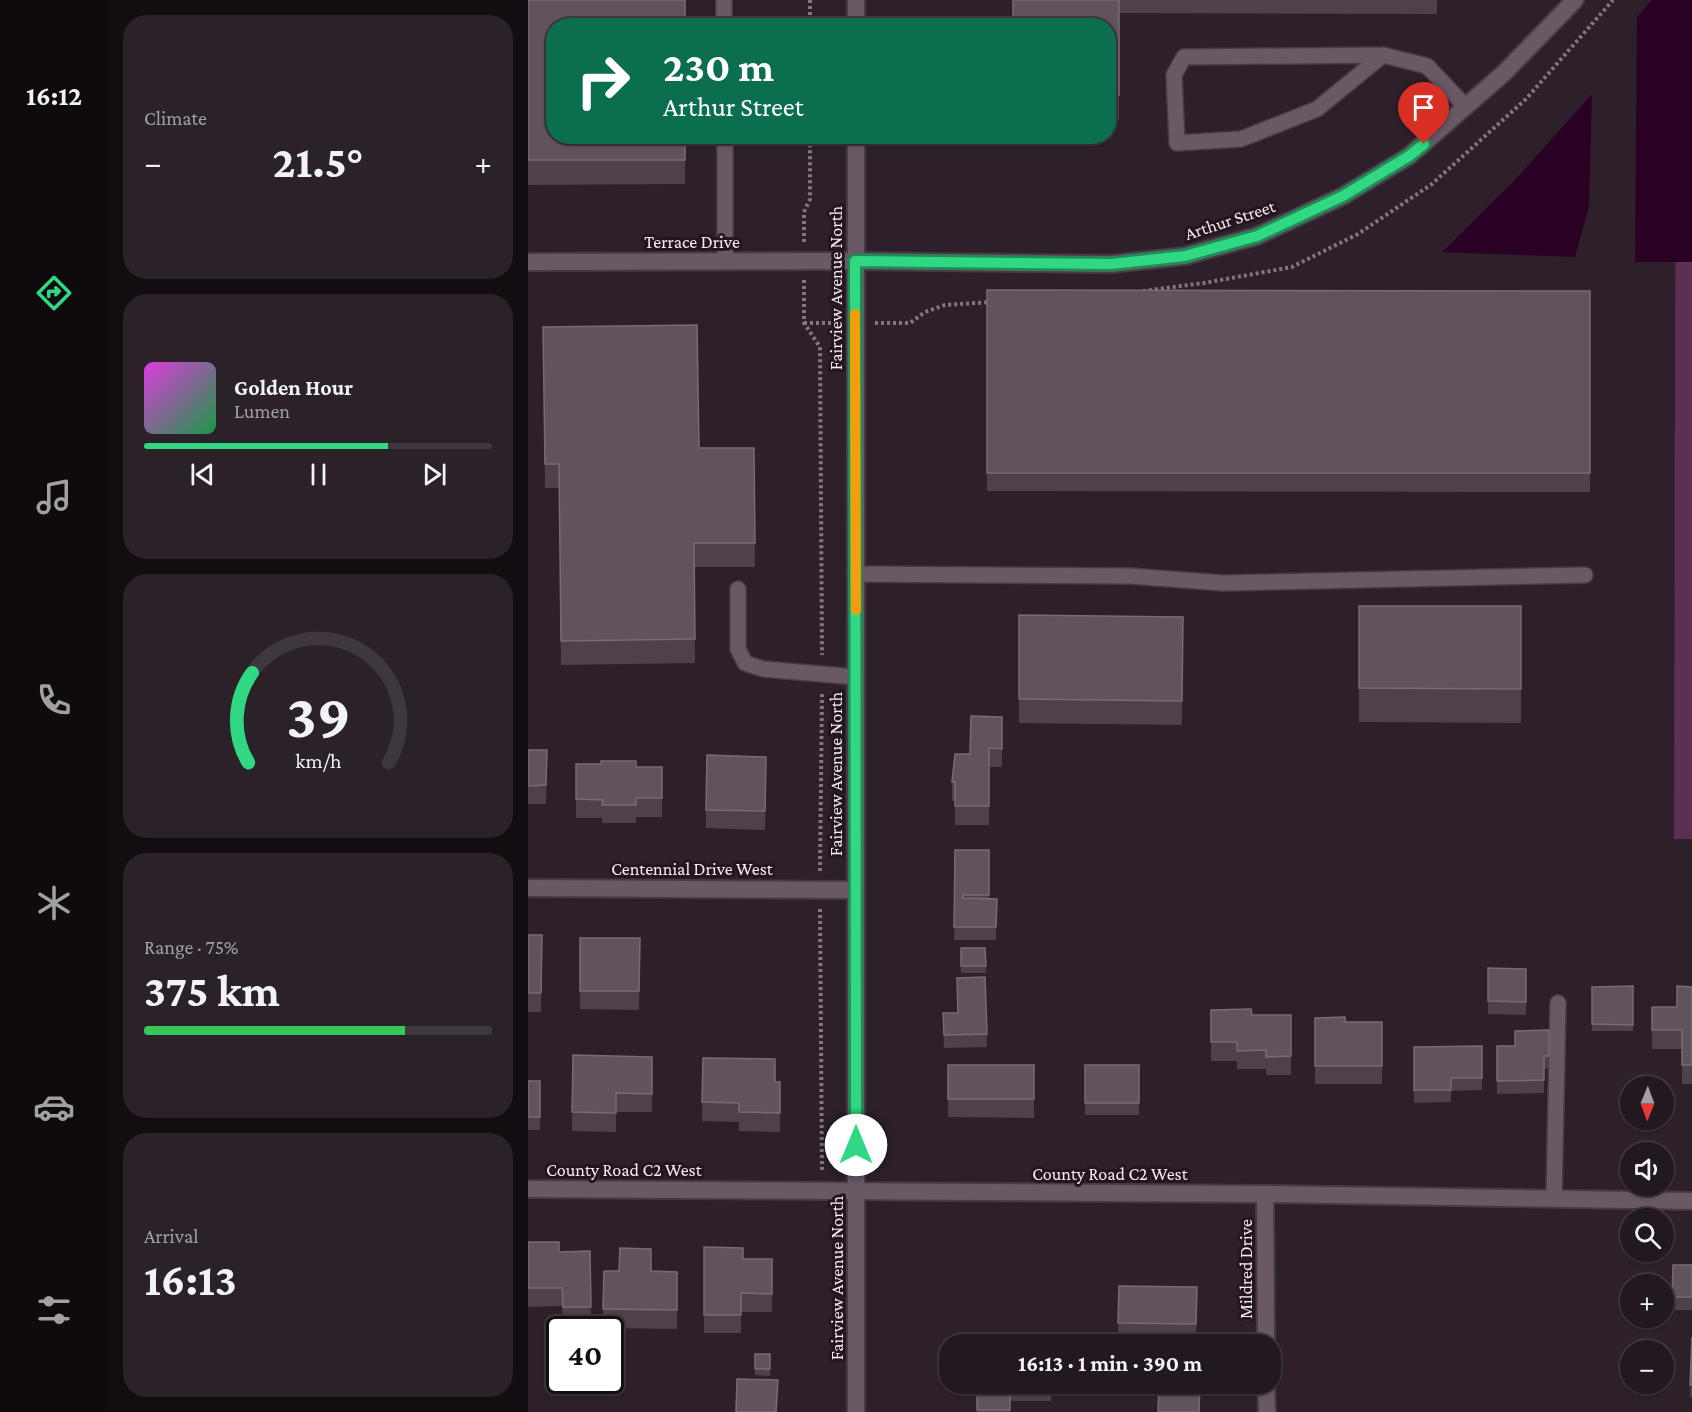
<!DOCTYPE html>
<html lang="en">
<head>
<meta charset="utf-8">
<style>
	body { margin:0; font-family:"Crimson Pro",serif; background:#2a2129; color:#f1f3f6; height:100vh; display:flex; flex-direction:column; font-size:22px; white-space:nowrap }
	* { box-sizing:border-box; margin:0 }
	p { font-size:20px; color:#a2a0a5 }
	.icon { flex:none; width:33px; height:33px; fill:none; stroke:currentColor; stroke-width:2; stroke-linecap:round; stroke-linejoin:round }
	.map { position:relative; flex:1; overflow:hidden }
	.side { display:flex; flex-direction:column; gap:15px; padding:15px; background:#130d12; width:420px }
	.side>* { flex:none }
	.banner { position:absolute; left:18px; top:18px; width:570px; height:126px; border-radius:24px; box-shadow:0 2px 4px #0004,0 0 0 2px #3f373e; background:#0b6e4f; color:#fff; overflow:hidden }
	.needle { width:39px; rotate:181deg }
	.controls { position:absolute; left:1092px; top:1076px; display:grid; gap:12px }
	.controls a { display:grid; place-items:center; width:54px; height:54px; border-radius:50%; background:#221820; box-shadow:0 2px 4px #0004,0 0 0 2px #3f373e; font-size:30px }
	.speed { position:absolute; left:18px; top:1316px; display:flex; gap:12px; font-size:30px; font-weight:700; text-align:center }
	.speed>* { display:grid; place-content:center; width:78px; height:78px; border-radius:50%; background:#221820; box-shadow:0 2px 4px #0004,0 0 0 2px #3f373e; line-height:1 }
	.speed .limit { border:3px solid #111; border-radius:9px; background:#fff; color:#111 }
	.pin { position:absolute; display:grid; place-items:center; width:51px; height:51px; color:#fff; margin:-62px -26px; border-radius:50% 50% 50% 0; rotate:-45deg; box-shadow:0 0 6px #0007 }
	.pin .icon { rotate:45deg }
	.me { position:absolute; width:66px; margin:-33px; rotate:0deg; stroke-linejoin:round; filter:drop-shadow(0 0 4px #0008) }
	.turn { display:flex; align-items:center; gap:21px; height:126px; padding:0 18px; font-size:27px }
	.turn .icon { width:78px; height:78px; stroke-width:2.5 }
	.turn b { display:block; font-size:42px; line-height:51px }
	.big { font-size:45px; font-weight:700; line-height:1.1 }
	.side .widget { flex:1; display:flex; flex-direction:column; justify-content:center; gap:9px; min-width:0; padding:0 21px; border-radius:24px; background:#2a2129 }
	.side .dial { align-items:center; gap:0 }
	.dial svg { height:156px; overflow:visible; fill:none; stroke:#3f373e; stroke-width:7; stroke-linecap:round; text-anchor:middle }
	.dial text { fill:#f1f3f6; stroke:none }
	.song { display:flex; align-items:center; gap:18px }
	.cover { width:72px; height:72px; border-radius:9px; background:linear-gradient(135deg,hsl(300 70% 55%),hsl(140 70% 35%)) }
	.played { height:6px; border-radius:3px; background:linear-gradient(90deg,#30d883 70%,#3f373e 70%) }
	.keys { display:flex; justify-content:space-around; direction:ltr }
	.heat { display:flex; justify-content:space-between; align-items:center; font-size:33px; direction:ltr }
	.charge { height:9px; border-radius:4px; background:linear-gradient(90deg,#34c759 75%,#3f373e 0) }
	.trip { position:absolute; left:411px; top:1334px; width:342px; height:60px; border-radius:24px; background:#221820; box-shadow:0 2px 4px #0004,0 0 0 2px #3f373e; font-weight:700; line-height:60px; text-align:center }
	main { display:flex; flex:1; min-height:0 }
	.dock { display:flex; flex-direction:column; width:108px; justify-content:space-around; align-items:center; background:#0e0a0d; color:#a2a0a5 }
	.dock .icon { width:42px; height:42px }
	.dock .selected { color:#30d883 }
	.dock b { font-size:27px; color:#f1f3f6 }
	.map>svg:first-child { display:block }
	.green { fill:#5c3053 }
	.water { fill:#2a0024 }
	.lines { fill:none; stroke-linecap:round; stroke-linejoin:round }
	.service-casing { stroke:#463b44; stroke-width:18 }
	.minor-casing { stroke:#463b44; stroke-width:20 }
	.tertiary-casing { stroke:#463b44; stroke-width:20 }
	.path { stroke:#82767f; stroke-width:4; stroke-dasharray:3 3; stroke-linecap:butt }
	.service { stroke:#695965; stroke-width:15 }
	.minor { stroke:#695965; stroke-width:16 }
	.tertiary { stroke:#695965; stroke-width:16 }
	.wall { fill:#4f414c }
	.building { fill:#61535e; stroke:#786b75; stroke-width:1.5 }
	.route-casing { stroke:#1f8c55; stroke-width:15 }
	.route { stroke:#30d883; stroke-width:10 }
	.slow { stroke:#f59e0b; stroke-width:10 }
	.labels { text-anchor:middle; stroke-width:6; stroke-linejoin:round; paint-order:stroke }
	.street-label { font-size:18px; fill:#f6ecf3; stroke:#241620 }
</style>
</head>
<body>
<main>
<nav class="dock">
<b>16:12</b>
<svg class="icon selected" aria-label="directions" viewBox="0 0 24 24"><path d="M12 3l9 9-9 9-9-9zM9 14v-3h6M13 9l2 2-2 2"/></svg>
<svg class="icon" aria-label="music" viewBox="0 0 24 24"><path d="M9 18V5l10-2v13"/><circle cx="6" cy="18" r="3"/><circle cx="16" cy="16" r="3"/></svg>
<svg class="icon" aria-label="phone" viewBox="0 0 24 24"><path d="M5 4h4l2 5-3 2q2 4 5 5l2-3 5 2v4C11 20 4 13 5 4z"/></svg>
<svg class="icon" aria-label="climate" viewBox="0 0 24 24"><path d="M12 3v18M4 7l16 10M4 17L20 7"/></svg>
<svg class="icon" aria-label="car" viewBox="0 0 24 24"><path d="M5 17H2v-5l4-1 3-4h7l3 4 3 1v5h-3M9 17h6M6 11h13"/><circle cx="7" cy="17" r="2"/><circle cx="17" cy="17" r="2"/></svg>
<svg class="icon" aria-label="filters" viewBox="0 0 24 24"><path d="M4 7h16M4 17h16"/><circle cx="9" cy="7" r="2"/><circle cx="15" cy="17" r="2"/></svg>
</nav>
<section class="side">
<div class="widget"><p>Climate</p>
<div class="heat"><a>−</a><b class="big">21.5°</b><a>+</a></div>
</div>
<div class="widget">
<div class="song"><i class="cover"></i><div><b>Golden Hour</b><p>Lumen</p></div></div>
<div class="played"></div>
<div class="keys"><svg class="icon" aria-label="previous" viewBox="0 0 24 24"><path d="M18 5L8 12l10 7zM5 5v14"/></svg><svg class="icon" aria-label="pause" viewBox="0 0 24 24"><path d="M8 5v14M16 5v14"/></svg><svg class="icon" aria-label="next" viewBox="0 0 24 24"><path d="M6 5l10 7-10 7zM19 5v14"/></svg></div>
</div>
<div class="widget dial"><svg viewBox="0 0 100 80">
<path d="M14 69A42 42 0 1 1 86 69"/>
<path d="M14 69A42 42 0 0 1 16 23" stroke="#30d883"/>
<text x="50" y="56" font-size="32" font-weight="700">39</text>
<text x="50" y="72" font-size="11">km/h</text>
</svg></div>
<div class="widget"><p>Range · 75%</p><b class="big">375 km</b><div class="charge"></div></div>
<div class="widget"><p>Arrival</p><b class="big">16:13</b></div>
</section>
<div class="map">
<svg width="1164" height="1412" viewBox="0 0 1164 1412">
	<rect width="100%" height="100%" fill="#2d202a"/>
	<!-- green -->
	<polygon class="green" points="1164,0 1164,839 1146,839 1148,3"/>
	<!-- water -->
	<g class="water">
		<polygon points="1124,0 1164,0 1164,262 1107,262 1109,17"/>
		<polygon points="1064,94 1061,206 1047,257 914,252 987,180"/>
	</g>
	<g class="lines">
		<defs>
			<g id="service">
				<polyline points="196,0 196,26"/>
				<polyline points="855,55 789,109 713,139 649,143 646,75 656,57 855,55 899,66 938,107"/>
				<polyline points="197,136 197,261"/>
				<polyline points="327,574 602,576 695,583 1057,575"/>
				<polyline points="210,589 210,649 217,663 235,669 328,677"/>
				<polyline points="1026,1199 1030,1003"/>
			</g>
			<g id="minor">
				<polyline points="0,888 328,890"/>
				<polyline points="0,1189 737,1194 1164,1201"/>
				<polyline points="737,1194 738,1344"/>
				<polyline points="738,1383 739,1412"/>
			</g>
			<g id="tertiary">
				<polyline points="328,26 328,0"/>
				<polyline points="328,136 328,1412"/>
				<polyline points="0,262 327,261 583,264 657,256 729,236 815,196 881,156 976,73 1047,0"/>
			</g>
		</defs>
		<!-- service casing -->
		<use href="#service" class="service-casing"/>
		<!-- minor casing -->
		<use href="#minor" class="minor-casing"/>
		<!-- tertiary casing -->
		<use href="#tertiary" class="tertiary-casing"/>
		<!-- path -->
		<g class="path">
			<polyline points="282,0 282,26"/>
			<polyline points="276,242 276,212 282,199 282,136"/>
			<polyline points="276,280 276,323 292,347 294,655"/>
			<polyline points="615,291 676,283 764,267 830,234 904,184 998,99 1085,0"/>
			<polyline points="276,323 310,323"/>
			<polyline points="347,323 382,323 397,312 417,305 464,302"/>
			<polyline points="292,871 294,693"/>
			<polyline points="292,909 294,1171"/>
		</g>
		<!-- service -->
		<use href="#service" class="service"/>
		<!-- minor -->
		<use href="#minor" class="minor"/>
		<!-- tertiary -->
		<use href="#tertiary" class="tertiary"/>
	</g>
	<!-- wall -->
	<g class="wall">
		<polygon points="0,0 157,136 157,184 0,185"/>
		<polygon points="485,0 909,0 909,14 591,13 591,120 580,120 580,26"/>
		<polygon points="459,290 1062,291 1062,492 459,491"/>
		<polygon points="15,327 171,448 226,448 227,567 166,567 167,663 33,665 31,488 17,488"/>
		<polygon points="831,606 993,606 993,723 831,722"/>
		<polygon points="491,615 655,617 654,725 491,723"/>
		<polygon points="474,717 474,767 461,767 461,825 427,825 427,801 424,801 424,782 442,754"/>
		<polygon points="0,750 19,750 18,804 0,804"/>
		<polygon points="48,764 108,767 134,767 134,817 108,817 108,823 74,823 74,818 48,818"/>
		<polygon points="238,775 237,830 178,828 178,810"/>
		<polygon points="427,850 461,850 461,898 469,899 468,940 426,940"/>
		<polygon points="0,935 14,954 13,1012 0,1012"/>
		<polygon points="52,938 112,938 111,1010 52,1009"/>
		<polygon points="433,948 457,948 458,973 433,973"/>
		<polygon points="960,968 998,969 998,1015 960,1014"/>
		<polygon points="457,977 459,1047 416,1048 415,1013 429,1013"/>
		<polygon points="1105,986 1105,1031 1064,1031 1064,987"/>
		<polygon points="1164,987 1164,1084 1154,1084 1154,1049 1124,1049 1124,1007 1149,1007"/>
		<polygon points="683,1010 724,1015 763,1015 763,1075 738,1075 738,1069 709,1069 709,1061 683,1061"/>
		<polygon points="787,1018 817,1022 854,1022 854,1084 787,1084"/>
		<polygon points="1021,1030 1021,1068 1016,1069 1016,1093 969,1094 969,1046 987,1046"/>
		<polygon points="954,1046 954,1090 923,1091 923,1102 886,1103 886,1047"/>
		<polygon points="45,1055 124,1057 124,1112 88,1112 88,1132 44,1131"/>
		<polygon points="175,1058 247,1082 252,1082 252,1132 211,1131 211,1122 174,1121"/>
		<polygon points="420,1065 506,1065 506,1118 420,1117"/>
		<rect x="557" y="1065" width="54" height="50"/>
		<rect x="0" y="1081" width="12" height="49"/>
		<polygon points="0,1242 31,1252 62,1251 63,1325 35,1326 34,1306 0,1307"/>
		<polygon points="176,1247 215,1259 244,1259 244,1312 213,1312 213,1333 176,1333"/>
		<polygon points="1145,1265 1164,1265 1164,1310 1144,1310"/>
		<polygon points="76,1271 149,1272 149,1329 75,1328"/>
		<polygon points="591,1286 669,1287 668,1343 590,1342"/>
		<polygon points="1164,1337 1164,1397 1162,1397"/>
		<polygon points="227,1354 242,1354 242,1376 227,1375"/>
		<polygon points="449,1383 523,1383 523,1401 482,1401 482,1412 449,1412"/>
	</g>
	<!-- building -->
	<g class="building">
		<polygon points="0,0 157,0 157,26 26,26 26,136 157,136 157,160 0,160"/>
		<polygon points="485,0 591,0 591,95 580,95 580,26 485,26"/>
		<polygon points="459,290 1062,291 1062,473 459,473"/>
		<polygon points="169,325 171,448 226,448 227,543 166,543 167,639 33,641 31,464 17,464 15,327"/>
		<polygon points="831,606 993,606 993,689 831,688"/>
		<polygon points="491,615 655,617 654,701 491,699"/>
		<polygon points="443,716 474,717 474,749 461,748 461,806 427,806 427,782 424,782 427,754 442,754"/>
		<polygon points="0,750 19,750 18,785 0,786"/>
		<polygon points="179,755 238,757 237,811 178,810"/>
		<polygon points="73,761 108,761 108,767 134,767 134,798 108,798 108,805 74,805 75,800 48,799 48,764 73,764"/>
		<polygon points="427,850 461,850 461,895 435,895 435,898 469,899 468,927 426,927"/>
		<polygon points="0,935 14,935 13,993 0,993"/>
		<polygon points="52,938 112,938 111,991 52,991"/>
		<polygon points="433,948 457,948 458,966 433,966"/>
		<polygon points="960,968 998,969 998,1002 960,1001"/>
		<polygon points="457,977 459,1034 416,1035 415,1013 430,1013 429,978"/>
		<polygon points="1105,986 1105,1025 1064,1024 1064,987"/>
		<polygon points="1149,986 1164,987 1164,1065 1154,1065 1154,1030 1124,1030 1124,1007 1149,1007"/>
		<polygon points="723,1009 724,1015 763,1015 763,1056 738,1057 738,1050 709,1051 709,1042 683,1042 683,1010"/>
		<polygon points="817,1017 817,1022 854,1022 854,1066 787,1066 787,1018"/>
		<polygon points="1021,1030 1021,1056 1016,1056 1016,1080 969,1081 969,1046 987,1046 987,1031"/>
		<polygon points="954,1046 954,1078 923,1078 923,1090 886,1090 886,1047"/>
		<polygon points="45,1055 124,1057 124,1094 88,1093 88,1113 44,1112"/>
		<polygon points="175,1058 247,1059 247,1082 252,1082 252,1113 211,1112 211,1103 174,1102"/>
		<rect x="420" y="1065" width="86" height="34"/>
		<rect x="557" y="1065" width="54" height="38"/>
		<rect x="0" y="1081" width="12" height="36"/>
		<polygon points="0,1242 31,1242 31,1252 62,1251 63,1307 35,1307 34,1288 0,1288"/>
		<polygon points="176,1247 215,1248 215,1259 244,1259 244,1294 213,1293 213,1315 176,1315"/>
		<polygon points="92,1248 123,1249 123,1271 149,1272 149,1310 75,1309 76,1271 91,1271"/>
		<polygon points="1145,1265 1164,1265 1164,1297 1144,1297"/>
		<polygon points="591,1286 669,1287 668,1324 590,1323"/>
		<polygon points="1164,1337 1164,1385 1162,1385"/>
		<rect x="227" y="1354" width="15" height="15"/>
		<polygon points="209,1379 250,1380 248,1412 208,1412"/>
		<polygon points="449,1383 523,1383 523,1389 482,1388 482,1410 449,1410"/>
		<polygon points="631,1383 672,1383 671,1412 630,1412"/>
	</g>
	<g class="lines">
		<defs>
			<polyline id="route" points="328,1145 327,261 583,264 657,256 729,236 815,196 881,156 896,144"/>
		</defs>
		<!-- route casing -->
		<use href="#route" class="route-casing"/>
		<!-- route -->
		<use href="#route" class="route"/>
		<!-- slow -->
		<polyline class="slow" points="327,314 328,610"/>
	</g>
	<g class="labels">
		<!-- street labels -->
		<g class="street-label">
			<text transform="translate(702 220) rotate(-18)" y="6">Arthur Street</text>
			<text x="164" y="248">Terrace Drive</text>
			<text transform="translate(308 288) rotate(-90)" y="6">Fairview Avenue North</text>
			<text transform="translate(308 774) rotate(-90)" y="6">Fairview Avenue North</text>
			<text x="164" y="875">Centennial Drive West</text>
			<text x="96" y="1176">County Road C2 West</text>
			<text x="582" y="1180">County Road C2 West</text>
			<text transform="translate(718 1269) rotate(-90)" y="6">Mildred Drive</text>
			<text transform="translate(309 1278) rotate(-90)" y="6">Fairview Avenue North</text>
		</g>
	</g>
</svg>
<div class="controls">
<a><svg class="needle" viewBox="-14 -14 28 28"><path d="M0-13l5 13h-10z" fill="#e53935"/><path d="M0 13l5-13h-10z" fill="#a2a0a5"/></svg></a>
<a><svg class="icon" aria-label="sound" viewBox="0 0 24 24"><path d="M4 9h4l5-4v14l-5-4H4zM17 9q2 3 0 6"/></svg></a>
<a><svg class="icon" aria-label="search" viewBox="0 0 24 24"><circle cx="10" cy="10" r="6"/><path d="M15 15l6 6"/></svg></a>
<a>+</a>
<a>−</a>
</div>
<div class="speed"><div class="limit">40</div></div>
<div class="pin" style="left:896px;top:144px;background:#d93025"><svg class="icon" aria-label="arrive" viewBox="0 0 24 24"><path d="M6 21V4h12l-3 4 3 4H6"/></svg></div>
<svg class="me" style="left:328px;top:1145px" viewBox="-20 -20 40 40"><circle r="19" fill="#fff"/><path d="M0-13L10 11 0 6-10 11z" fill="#30d883"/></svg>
<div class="trip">16:13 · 1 min · 390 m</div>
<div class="banner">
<div class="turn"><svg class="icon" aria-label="right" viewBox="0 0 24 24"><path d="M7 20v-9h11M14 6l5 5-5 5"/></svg><div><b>230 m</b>Arthur Street</div></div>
</div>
</div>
</main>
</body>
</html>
